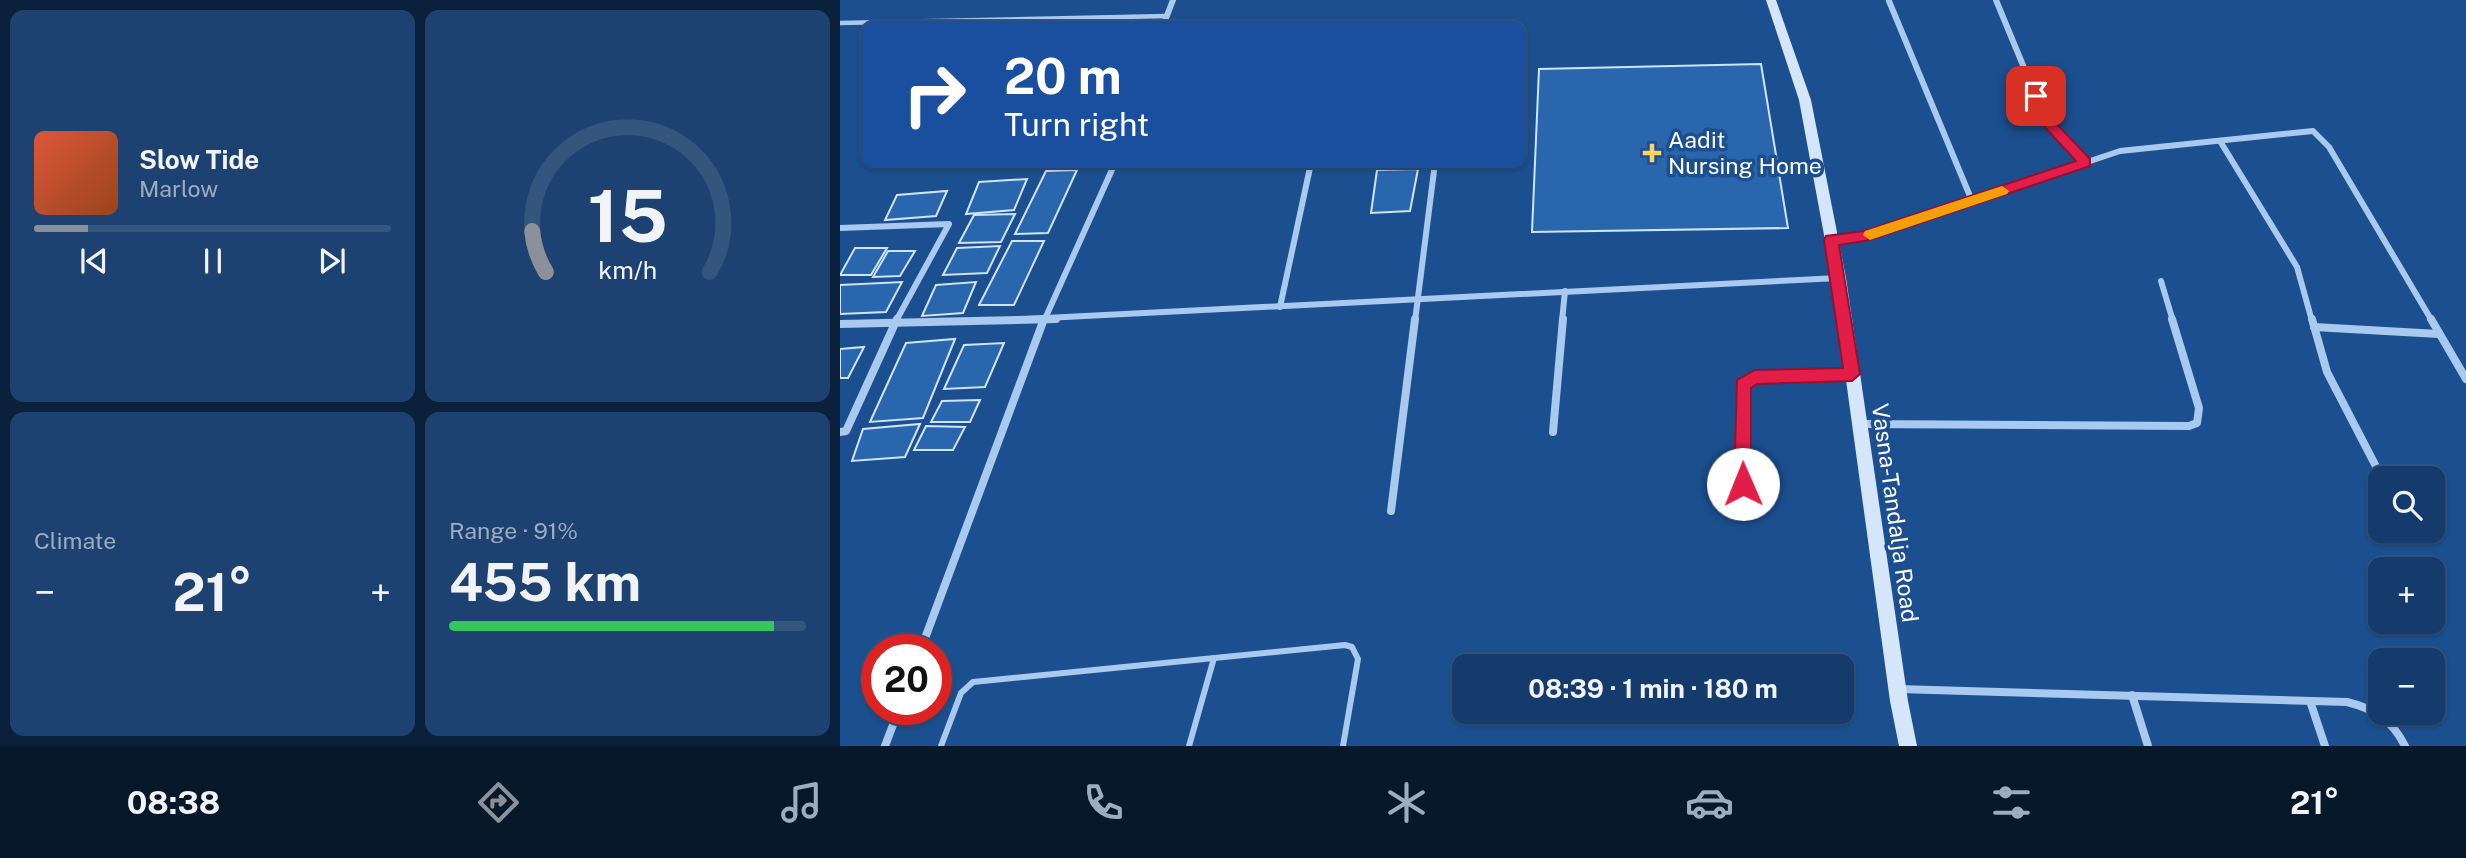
<!DOCTYPE html>
<html lang="en">
<head>
<meta charset="utf-8">
<style>
	body { margin:0; font-family:"Public Sans",sans-serif; background:#1d4271; color:#f1f3f6; height:100vh; display:flex; flex-direction:column; font-size:26px; white-space:nowrap }
	* { box-sizing:border-box; margin:0 }
	p { font-size:23px; color:#9dadc1 }
	.icon { flex:none; width:38px; height:38px; fill:none; stroke:currentColor; stroke-width:2; stroke-linecap:round; stroke-linejoin:round }
	.map { position:relative; flex:1; overflow:hidden }
	.side { display:flex; flex-direction:column; gap:10px; padding:10px; background:#0b203b; width:840px }
	.side>* { flex:none }
	.top-card { position:absolute; left:21px; top:21px; width:665px; height:147px; border-radius:14px; box-shadow:0 2px 5px #0004,0 0 0 2px #33557e; background:#1a4fa0; color:#fff; overflow:hidden }
	.buttons { position:absolute; left:1528px; top:466px; display:grid; gap:14px }
	.buttons a { display:grid; place-items:center; width:77px; height:77px; border-radius:14px; background:#143b6b; box-shadow:0 2px 5px #0004,0 0 0 2px #33557e; font-size:35px }
	.speed { position:absolute; left:21px; top:634px; display:flex; gap:14px; font-size:35px; font-weight:700; text-align:center }
	.speed>* { display:grid; place-content:center; width:91px; height:91px; border-radius:50%; background:#143b6b; box-shadow:0 2px 5px #0004,0 0 0 2px #33557e; line-height:1 }
	.speed .limit { border:10px solid #d22; background:#fff; color:#111 }
	.pin { position:absolute; display:grid; place-items:center; width:60px; height:60px; color:#fff; margin:-30px; border-radius:14px; box-shadow:0 4px 10px #0006 }
	.me { position:absolute; width:77px; margin:-38px; rotate:359deg; stroke-linejoin:round; filter:drop-shadow(0 0 5px #0008) }
	.turn { display:flex; align-items:center; gap:24px; height:147px; padding:0 28px; font-size:32px }
	.turn .icon { width:91px; height:91px; stroke-width:2.5 }
	.turn b { display:block; font-size:49px; line-height:60px }
	.big { font-size:52px; font-weight:700; line-height:1.1 }
	.side .card { flex:1; display:flex; flex-direction:column; justify-content:center; gap:10px; min-width:0; padding:0 24px; border-radius:14px; background:#1d4271 }
	.side .dial { align-items:center; gap:0 }
	.dial svg { height:182px; overflow:visible; fill:none; stroke:#33557e; stroke-width:7; stroke-linecap:round; text-anchor:middle }
	.dial text { fill:#f1f3f6; stroke:none }
	.song { display:flex; align-items:center; gap:21px }
	.cover { width:84px; height:84px; border-radius:10px; background:linear-gradient(135deg,hsl(10 70% 55%),hsl(20 70% 35%)) }
	.played { height:7px; border-radius:4px; background:linear-gradient(90deg,#8c9099 15%,#33557e 15%) }
	.keys { display:flex; justify-content:space-around; direction:ltr }
	.heat { display:flex; justify-content:space-between; align-items:center; font-size:38px; direction:ltr }
	.charge { height:10px; border-radius:5px; background:linear-gradient(90deg,#34c759 91%,#33557e 0) }
	.side .tiles { flex:1; display:grid; gap:10px; grid-template-columns:repeat(2,1fr) }
	.trip { position:absolute; left:612px; top:654px; width:402px; height:70px; border-radius:14px; background:#143b6b; box-shadow:0 2px 5px #0004,0 0 0 2px #33557e; font-weight:700; line-height:70px; text-align:center }
	.menu { display:flex; height:112px; justify-content:space-around; align-items:center; background:#08182b; color:#9dadc1 }
	.menu .icon { width:49px; height:49px }
	.menu .active { color:#8c9099 }
	.menu b { font-size:32px; color:#f1f3f6 }
	main { display:flex; flex:1; min-height:0 }
	.map>svg:first-child { display:block }
	.building { fill:#2a66ad; stroke:#cfe3fa; stroke-width:2 }
	.lines { fill:none; stroke-linecap:round; stroke-linejoin:round }
	.lane-far1 { stroke:#a9c9ee; stroke-width:4.5 }
	.lane { stroke:#a9c9ee; stroke-width:6 }
	.street-far1 { stroke:#a9c9ee; stroke-width:6 }
	.street { stroke:#a9c9ee; stroke-width:8 }
	.secondary { fill:#d6e6fa; fill-rule:evenodd }
	.route { fill:#e11d48; stroke:#92132f; stroke-width:2 }
	.slow { fill:#f59e0b }
	.poi-dot { fill:#ffd166; stroke:#1b4f8f; stroke-width:2.5 }
	.labels { text-anchor:middle; stroke-width:7; stroke-linejoin:round; paint-order:stroke }
	.poi-label { font-size:23px; fill:#fff; stroke:#1b4f8f; text-anchor:start }
	.street-label { font-size:23px; fill:#fff; stroke:#1b4f8f }
</style>
</head>
<body>
<main>
<section class="side">
<div class="tiles">
<div class="card">
<div class="song"><i class="cover"></i><div><b>Slow Tide</b><p>Marlow</p></div></div>
<div class="played"></div>
<div class="keys"><svg class="icon" aria-label="previous" viewBox="0 0 24 24"><path d="M18 5L8 12l10 7zM5 5v14"/></svg><svg class="icon" aria-label="pause" viewBox="0 0 24 24"><path d="M8 5v14M16 5v14"/></svg><svg class="icon" aria-label="next" viewBox="0 0 24 24"><path d="M6 5l10 7-10 7zM19 5v14"/></svg></div>
</div>
<div class="card dial"><svg viewBox="0 0 100 80">
<path d="M14 69A42 42 0 1 1 86 69"/>
<path d="M14 69A42 42 0 0 1 8 51" stroke="#8c9099"/>
<text x="50" y="56" font-size="32" font-weight="700">15</text>
<text x="50" y="72" font-size="11">km/h</text>
</svg></div>
<div class="card"><p>Climate</p>
<div class="heat"><a>−</a><b class="big">21°</b><a>+</a></div>
</div>
<div class="card"><p>Range · 91%</p><b class="big">455 km</b><div class="charge"></div></div>
</div>
</section>
<div class="map">
<svg width="1626" height="746" viewBox="0 0 1626 746">
	<rect width="100%" height="100%" fill="#1b4f8f"/>
	<!-- building -->
	<g class="building">
		<polygon points="921,64 948,228 692,232 699,69"/>
		<polygon points="578,169 570,211 531,213 537,170"/>
		<polygon points="237,170 208,233 175,234 206,171"/>
		<polygon points="187,179 174,210 126,214 139,182"/>
		<polygon points="107,191 96,216 45,220 57,195"/>
		<polygon points="175,214 161,242 119,243 134,215"/>
		<polygon points="172,241 204,241 174,305 139,305"/>
		<polygon points="160,246 147,273 103,275 117,248"/>
		<polygon points="15,248 47,248 31,275 0,275"/>
		<polygon points="48,251 75,251 60,276 33,277"/>
		<polygon points="62,282 46,312 0,314 0,285"/>
		<polygon points="136,282 123,313 82,316 96,285"/>
		<polygon points="115,339 83,418 30,422 66,343"/>
		<polygon points="164,343 145,387 104,389 124,345"/>
		<polygon points="24,347 8,378 0,378 0,349"/>
		<polygon points="140,400 130,422 91,422 102,401"/>
		<polygon points="80,424 65,457 12,461 23,429"/>
		<polygon points="86,426 125,427 113,450 74,450"/>
	</g>
	<g class="lines">
		<!-- lane-far1 -->
		<polyline class="lane-far1" points="0,23 327,16"/>
		<!-- lane -->
		<g class="lane">
			<polyline points="903,484 903,385 915,377 1011,374"/>
			<polyline points="101,746 121,693 133,682 505,645 512,647 518,659 503,746"/>
			<polyline points="349,746 374,658"/>
		</g>
		<!-- street-far1 -->
		<g class="street-far1">
			<polyline points="1156,0 1206,121 1246,163"/>
			<polyline points="1049,1 1132,201"/>
			<polyline points="323,26 333,0"/>
			<polyline points="1380,141 1457,267 1472,321"/>
			<polyline points="0,228 109,224 56,321"/>
			<polyline points="992,240 1025,237 1280,151 1473,131 1489,147 1592,321"/>
			<polyline points="1321,281 1333,321"/>
			<polyline points="440,307 471,163"/>
			<polyline points="147,321 999,278"/>
			<polyline points="204,321 275,163"/>
			<polyline points="575,321 595,163"/>
			<polyline points="722,321 725,291"/>
		</g>
		<!-- street -->
		<g class="street">
			<polyline points="1472,319 1487,372 1542,478"/>
			<polyline points="1591,319 1626,379"/>
			<polyline points="0,324 216,319"/>
			<polyline points="1474,327 1599,334"/>
			<polyline points="1020,424 1349,426 1357,423 1359,408 1332,319"/>
			<polyline points="0,432 6,431 57,319"/>
			<polyline points="713,432 723,319"/>
			<polyline points="551,511 575,319"/>
			<polyline points="1568,530 1571,534"/>
			<polyline points="81,649 204,319"/>
			<path d="M1058,689L1507,702C1535,709 1552,720 1565,746"/>
			<polyline points="1292,695 1308,746"/>
			<polyline points="1470,701 1485,746"/>
			<polyline points="45,746 59,709"/>
		</g>
		<!-- secondary -->
		<polygon class="secondary" points="926,0 936,0 971,100 1006,278 1068,701 1077,746 1059,746 1050,701 992,278 959,100"/>
	</g>
	<!-- route -->
	<polygon class="route" points="1196,92 1203,96 1212,119 1250,159 1250,166 1030,240 999,245 1020,374 1012,381 917,384 911,388 911,484 903,492 897,490 894,484 897,380 915,370 1003,368 984,240 986,236 1024,231 1236,161 1202,124 1190,96"/>
	<!-- slow -->
	<polygon class="slow" points="1162,186 1169,191 1167,194 1030,240 1023,235 1025,231"/>
	<!-- markers -->
	<path class="poi-dot" d="M808.5 142.5h7v7h7v7h-7v7h-7v-7h-7v-7h7z"/>
	<g class="labels">
		<!-- poi labels -->
		<g class="poi-label">
			<text x="828" y="148">Aadit<tspan x="828" dy="26">Nursing Home</tspan></text>
		</g>
		<!-- street labels -->
		<g class="street-label">
			<text transform="translate(1055 513) rotate(82)" y="8">Vasna-Tandalja Road</text>
		</g>
	</g>
</svg>
<div class="buttons">
<a><svg class="icon" aria-label="search" viewBox="0 0 24 24"><circle cx="10" cy="10" r="6"/><path d="M15 15l6 6"/></svg></a>
<a>+</a>
<a>−</a>
</div>
<div class="speed"><div class="limit">20</div></div>
<div class="pin" style="left:1196px;top:96px;background:#d93025"><svg class="icon" aria-label="arrive" viewBox="0 0 24 24"><path d="M6 21V4h12l-3 4 3 4H6"/></svg></div>
<svg class="me" style="left:903px;top:484px" viewBox="-20 -20 40 40"><circle r="19" fill="#fff"/><path d="M0-13L10 11 0 6-10 11z" fill="#e11d48"/></svg>
<div class="trip">08:39 · 1 min · 180 m</div>
<div class="top-card">
<div class="turn"><svg class="icon" aria-label="right" viewBox="0 0 24 24"><path d="M7 20v-9h11M14 6l5 5-5 5"/></svg><div><b>20 m</b>Turn right</div></div>
</div>
</div>
</main>
<nav class="menu">
<b>08:38</b>
<svg class="icon active" aria-label="directions" viewBox="0 0 24 24"><path d="M12 3l9 9-9 9-9-9zM9 14v-3h6M13 9l2 2-2 2"/></svg>
<svg class="icon" aria-label="music" viewBox="0 0 24 24"><path d="M9 18V5l10-2v13"/><circle cx="6" cy="18" r="3"/><circle cx="16" cy="16" r="3"/></svg>
<svg class="icon" aria-label="phone" viewBox="0 0 24 24"><path d="M5 4h4l2 5-3 2q2 4 5 5l2-3 5 2v4C11 20 4 13 5 4z"/></svg>
<svg class="icon" aria-label="climate" viewBox="0 0 24 24"><path d="M12 3v18M4 7l16 10M4 17L20 7"/></svg>
<svg class="icon" aria-label="car" viewBox="0 0 24 24"><path d="M5 17H2v-5l4-1 3-4h7l3 4 3 1v5h-3M9 17h6M6 11h13"/><circle cx="7" cy="17" r="2"/><circle cx="17" cy="17" r="2"/></svg>
<svg class="icon" aria-label="filters" viewBox="0 0 24 24"><path d="M4 7h16M4 17h16"/><circle cx="9" cy="7" r="2"/><circle cx="15" cy="17" r="2"/></svg>
<b>21°</b>
</nav>
</body>
</html>
